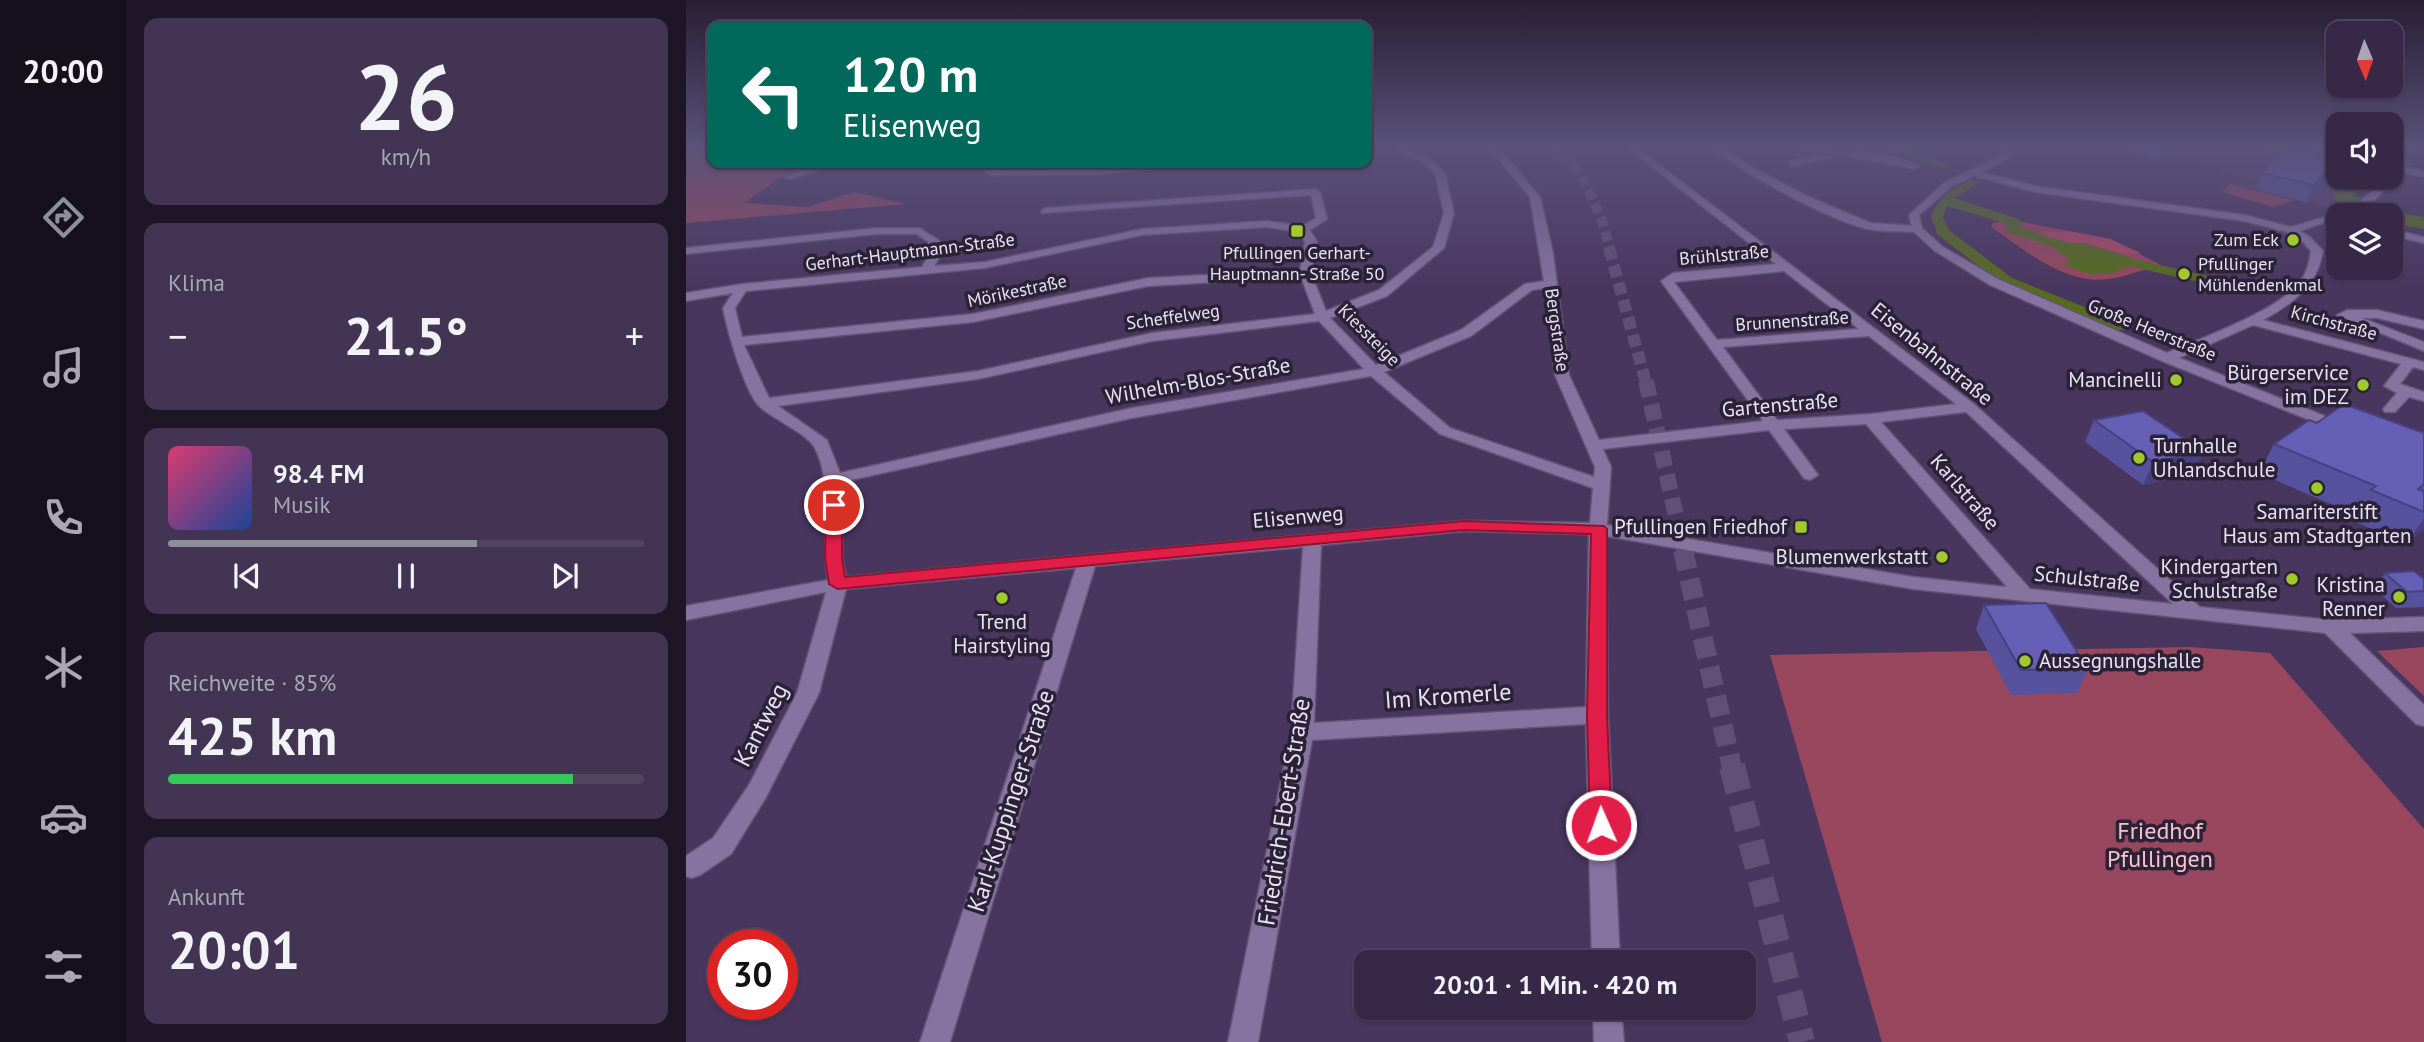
<!DOCTYPE html>
<html lang="de">
<head>
<meta charset="utf-8">
<style>
	body { margin:0; font-family:"PT Sans",sans-serif; background:#423452; color:#f1f3f6; height:100vh; display:flex; flex-direction:column; font-size:26px; white-space:nowrap }
	* { box-sizing:border-box; margin:0 }
	p { font-size:23px; color:#aaa6b4 }
	.icon { flex:none; width:38px; height:38px; fill:none; stroke:currentColor; stroke-width:2; stroke-linecap:round; stroke-linejoin:round }
	.map { position:relative; flex:1; overflow:hidden }
	.details { display:flex; flex-direction:column; gap:18px; padding:18px; background:#1e1627; width:560px }
	.details>* { flex:none }
	.top-card { position:absolute; left:21px; top:21px; width:665px; height:147px; border-radius:14px; box-shadow:0 2px 5px #0004,0 0 0 2px #514460; background:#00695c; color:#fff; overflow:hidden }
	.needle { width:46px; rotate:178deg }
	.controls { position:absolute; left:1640px; top:21px; display:grid; gap:14px }
	.controls a { display:grid; place-items:center; width:77px; height:77px; border-radius:14px; background:#372847; box-shadow:0 2px 5px #0004,0 0 0 2px #514460; font-size:35px }
	.speed { position:absolute; left:21px; top:929px; display:flex; gap:14px; font-size:35px; font-weight:700; text-align:center }
	.speed>* { display:grid; place-content:center; width:91px; height:91px; border-radius:50%; background:#372847; box-shadow:0 2px 5px #0004,0 0 0 2px #514460; line-height:1 }
	.speed .limit { border:10px solid #d22; background:#fff; color:#111 }
	.pin { position:absolute; display:grid; place-items:center; width:60px; height:60px; color:#fff; margin:-30px; border:4px solid #fff; border-radius:50%; box-shadow:0 2px 7px #0007 }
	.me { position:absolute; width:77px; margin:-38px; rotate:358deg; stroke-linejoin:round; filter:drop-shadow(0 0 5px #0008) }
	.turn { display:flex; align-items:center; gap:24px; height:147px; padding:0 21px; font-size:32px }
	.turn .icon { width:91px; height:91px; stroke-width:2.5 }
	.turn b { display:block; font-size:49px; line-height:60px }
	.big { font-size:52px; font-weight:700; line-height:1.1 }
	.details .card { flex:1; display:flex; flex-direction:column; justify-content:center; gap:10px; min-width:0; padding:0 24px; border-radius:14px; background:#423452 }
	.details .dial { align-items:center; gap:0 }
	.dial b { font-size:91px; line-height:1 }
	.song { display:flex; align-items:center; gap:21px }
	.cover { width:84px; height:84px; border-radius:10px; background:linear-gradient(135deg,hsl(340 70% 55%),hsl(220 70% 35%)) }
	.played { height:7px; border-radius:4px; background:linear-gradient(90deg,#8c9099 65%,#514460 65%) }
	.keys { display:flex; justify-content:space-around; direction:ltr }
	.heat { display:flex; justify-content:space-between; align-items:center; font-size:38px; direction:ltr }
	.charge { height:10px; border-radius:5px; background:linear-gradient(90deg,#34c759 85%,#514460 0) }
	.trip { position:absolute; left:668px; top:950px; width:402px; height:70px; border-radius:14px; background:#372847; box-shadow:0 2px 5px #0004,0 0 0 2px #514460; font-weight:700; line-height:70px; text-align:center }
	main { display:flex; flex:1; min-height:0 }
	.tabs { display:flex; flex-direction:column; width:126px; justify-content:space-around; align-items:center; background:#16101c; color:#aaa6b4 }
	.tabs .icon { width:49px; height:49px }
	.tabs .on { color:#8c9099 }
	.tabs b { font-size:32px; color:#f1f3f6 }
	.map>svg:first-child { display:block }
	.built { fill:#553f6e }
	.green { fill:#98475e }
	.forest { fill:#ad4967 }
	.water { fill:#566c1d }
	.lines { fill:none; stroke-linecap:round; stroke-linejoin:round }
	.canal { fill:#566c1d; fill-rule:evenodd }
	.river { fill:#566c1d; fill-rule:evenodd }
	.primary-tunnel-far4 { stroke:#614f76; stroke-width:10; stroke-dasharray:10 5; stroke-linecap:butt }
	.primary-tunnel-far3 { stroke:#614f76; stroke-width:12; stroke-dasharray:12 6; stroke-linecap:butt }
	.primary-tunnel-far2 { stroke:#614f76; stroke-width:16; stroke-dasharray:16 8; stroke-linecap:butt }
	.primary-tunnel-far1 { stroke:#614f76; stroke-width:20; stroke-dasharray:20 10; stroke-linecap:butt }
	.primary-tunnel { stroke:#614f76; stroke-width:26; stroke-dasharray:26 13; stroke-linecap:butt }
	.street-casing { stroke:#635376; stroke-width:3 }
	.secondary-casing { stroke:#635376; stroke-width:3 }
	.street { fill:#8673a0; fill-rule:evenodd }
	.secondary { fill:#8673a0; fill-rule:evenodd }
	.wall { fill:#57529d }
	.shaded-wall { fill:#47427f }
	.building { fill:#655fb6; stroke:#47427f; stroke-width:2 }
	.route { fill:#e11d48; stroke:#92132f; stroke-width:2 }
	.poi-dot { fill:#a0c92c; stroke:#2b2335; stroke-width:2.5 }
	.labels { text-anchor:middle; stroke-width:7; stroke-linejoin:round; paint-order:stroke }
	.far-poi-label { font-size:18px; fill:#e9dff8; stroke:#2b2335; text-anchor:end }
	.far-street-label { font-size:18px; fill:#e9dff8; stroke:#2b2335 }
	.street-label { font-size:21px; fill:#e9dff8; stroke:#2b2335 }
	.poi-label { font-size:21px; fill:#e9dff8; stroke:#2b2335; text-anchor:end }
	.near-street-label { font-size:24px; fill:#e9dff8; stroke:#2b2335 }
	.near-park-label { font-size:24px; fill:#fac2ce; stroke:#2b2335 }
</style>
</head>
<body>
<main>
<nav class="tabs">
<b>20:00</b>
<svg class="icon on" aria-label="directions" viewBox="0 0 24 24"><path d="M12 3l9 9-9 9-9-9zM9 14v-3h6M13 9l2 2-2 2"/></svg>
<svg class="icon" aria-label="music" viewBox="0 0 24 24"><path d="M9 18V5l10-2v13"/><circle cx="6" cy="18" r="3"/><circle cx="16" cy="16" r="3"/></svg>
<svg class="icon" aria-label="phone" viewBox="0 0 24 24"><path d="M5 4h4l2 5-3 2q2 4 5 5l2-3 5 2v4C11 20 4 13 5 4z"/></svg>
<svg class="icon" aria-label="climate" viewBox="0 0 24 24"><path d="M12 3v18M4 7l16 10M4 17L20 7"/></svg>
<svg class="icon" aria-label="car" viewBox="0 0 24 24"><path d="M5 17H2v-5l4-1 3-4h7l3 4 3 1v5h-3M9 17h6M6 11h13"/><circle cx="7" cy="17" r="2"/><circle cx="17" cy="17" r="2"/></svg>
<svg class="icon" aria-label="filters" viewBox="0 0 24 24"><path d="M4 7h16M4 17h16"/><circle cx="9" cy="7" r="2"/><circle cx="15" cy="17" r="2"/></svg>
</nav>
<section class="details">
<div class="card dial"><b>26</b><p>km/h</p></div>
<div class="card"><p>Klima</p>
<div class="heat"><a>−</a><b class="big">21.5°</b><a>+</a></div>
</div>
<div class="card">
<div class="song"><i class="cover"></i><div><b>98.4 FM</b><p>Musik</p></div></div>
<div class="played"></div>
<div class="keys"><svg class="icon" aria-label="previous" viewBox="0 0 24 24"><path d="M18 5L8 12l10 7zM5 5v14"/></svg><svg class="icon" aria-label="pause" viewBox="0 0 24 24"><path d="M8 5v14M16 5v14"/></svg><svg class="icon" aria-label="next" viewBox="0 0 24 24"><path d="M6 5l10 7-10 7zM19 5v14"/></svg></div>
</div>
<div class="card"><p>Reichweite · 85%</p><b class="big">425 km</b><div class="charge"></div></div>
<div class="card"><p>Ankunft</p><b class="big">20:01</b></div>
</section>
<div class="map">
<svg width="1738" height="1042" viewBox="0 0 1738 1042">
	<rect width="100%" height="100%" fill="#49365f"/>
	<!-- built -->
	<polygon class="built" points="1419,145 1587,145 1652,160 1652,177 1666,177 1657,194 1659,200 1649,209 1611,200 1589,208 1532,191 1541,184 1557,179 1513,161 1463,152 1452,155"/>
	<!-- green -->
	<g class="green">
		<polygon points="0,145 26,145 26,163 140,163 94,178 58,203 122,207 168,192 220,204 0,223"/>
		<polygon points="1544,184 1605,200 1587,207 1537,192"/>
		<path d="M1321,219L1424,239L1475,265C1458,269 1440,277 1422,279C1378,285 1339,250 1305,227L1307,223Z"/>
		<polygon points="1504,647 1584,653 1738,829 1738,1042 1196,1042 1084,655"/>
		<polygon points="1738,647 1738,696 1691,651"/>
	</g>
	<!-- forest -->
	<path class="forest" d="M1382,231L1424,239L1455,253C1432,258 1418,246 1396,243C1374,241 1348,249 1331,234Z"/>
	<!-- water -->
	<polygon class="water" points="1373,243 1397,243 1442,256 1445,259 1441,263 1445,265 1425,274 1409,273 1409,276 1378,265 1384,260 1364,246"/>
	<g class="lines">
		<!-- canal -->
		<g class="canal">
			<polygon points="1199,145 1209,145 1265,165 1259,168 1202,150"/>
			<path d="M1284,180L1294,182L1268,198L1333,219L1335,222L1332,227L1399,248L1562,285L1569,289L1562,293L1390,254L1320,232L1319,229L1322,224L1261,206L1257,217L1263,230L1326,278L1441,324L1443,327L1441,330H1429L1316,284L1252,235L1245,217C1253,196 1264,190 1284,180Z"/>
		</g>
		<!-- river -->
		<g class="river">
			<polygon points="1578,145 1609,145 1652,155 1652,165 1581,149"/>
			<polygon points="1657,177 1676,177 1668,196 1709,212 1738,217 1738,229 1704,223 1704,215 1682,215 1652,204 1647,194"/>
		</g>
		<!-- primary-tunnel-far4 -->
		<polyline class="primary-tunnel-far4" points="864,145 895,174 916,221 924,250"/>
		<!-- primary-tunnel-far3 -->
		<polyline class="primary-tunnel-far3" points="923,248 960,383"/>
		<!-- primary-tunnel-far2 -->
		<polyline class="primary-tunnel-far2" points="960,381 998,552"/>
		<!-- primary-tunnel-far1 -->
		<polyline class="primary-tunnel-far1" points="997,550 1046,768"/>
		<!-- primary-tunnel -->
		<polyline class="primary-tunnel" points="1046,766 1116,1042"/>
		<defs>
			<g id="street">
				<path d="M702,145H713L741,157L759,173L768,213L758,248L701,296L644,318L690,365L775,330L839,284L858,281L844,197L811,157L794,145H804L817,153L854,197L867,253L883,375L913,440L1077,421L975,281L987,273L1090,264L938,145H947L1288,404L1514,607L1645,620L1738,617V631L1664,633L1738,705V726L1730,724L1639,633L1227,589L920,536L922,715L934,962H906L900,724L626,740L572,1042H542L605,732L617,547L409,566L264,1042H234L390,568L160,589L133,693L79,799L45,854L14,875L5,878L0,876V856L27,838L63,785L111,693L140,592L0,620V606L142,580C134,536 149,489 129,448C122,434 87,419 74,407C59,393 41,330 37,308L47,293L0,301V293L56,284L236,267L241,258L242,242L231,234H191L0,254V248L191,228H233L254,241L253,258L248,266L299,262L456,229L581,221L616,226L630,218L625,195L356,213L355,211L360,208L629,189L634,192L641,219L624,230L631,242L625,273L640,311L693,290L747,247L758,213L749,174L735,161ZM581,227L614,232L619,242L614,270L462,278L287,314L56,337L49,308L60,291L299,268L456,235ZM1098,271L1173,329L1031,340L988,282ZM615,277L629,314L466,333L292,371L83,398L58,345L287,322L462,286ZM859,288L869,375L909,467L908,477L764,428L698,372L785,336L846,290ZM633,321L678,369L446,408L154,473L141,440L92,406L292,379L466,341ZM1183,336L1270,404L1184,414L1091,420L1037,347ZM685,376L754,434L907,488L904,523L778,521L160,577L156,558V482L446,418ZM1280,412L1487,604L1344,589L1195,422ZM1180,424L1321,587L1227,577L921,525L925,467L917,449L1083,430L1118,478L1124,480L1132,475L1098,429ZM778,531L903,534L900,707L628,723L635,545Z"/>
				<path d="M1024,145H1034L1064,166L1125,198L1185,223L1231,226L1236,229L1231,232C1215,231 1197,232 1182,229C1148,222 1048,170 1024,145Z"/>
				<path d="M1096,145C1125,145 1210,152 1234,166L1229,169L1149,154L1148,157L1107,166L1104,165V161L1141,153Z"/>
				<polygon points="1640,145 1652,145 1652,151 1641,147"/>
				<polygon points="1709,145 1738,146 1738,152"/>
				<polygon points="138,163 152,163 106,179 98,177"/>
				<polygon points="471,163 502,163 497,166 416,174 304,175 299,172 304,169 416,168"/>
				<polygon points="1704,164 1738,171 1738,177 1704,170"/>
				<path d="M1287,170L1349,186L1558,215L1605,227L1649,214L1672,203L1688,190L1694,177H1704L1695,194L1679,208L1614,231L1624,237L1637,251C1631,287 1607,303 1577,320L1738,362V370L1727,367L1714,384L1738,392V401L1723,397L1709,412H1699L1697,409L1711,393L1698,386L1715,364L1567,325L1486,361H1476V355C1514,338 1589,313 1614,282C1621,273 1623,262 1625,251L1616,241L1601,232L1558,221L1349,192L1284,175L1282,173Z"/>
				<polygon points="1704,229 1738,237 1738,243 1704,235"/>
				<polygon points="1661,310 1691,310 1738,321 1738,329 1691,318 1676,318 1738,342 1738,351 1651,315"/>
				<polygon points="907,1008 935,1008 938,1042 908,1042"/>
			</g>
			<polygon id="secondary" points="1320,145 1328,145 1328,152 1322,159 1265,187 1233,215 1236,228 1257,247 1312,279 1486,355 1661,425 1664,428 1661,431 1651,431 1476,361 1304,285 1249,251 1227,231 1223,215 1258,183 1315,155 1320,151"/>
		</defs>
		<!-- street casing -->
		<use href="#street" class="street-casing"/>
		<!-- secondary casing -->
		<use href="#secondary" class="secondary-casing"/>
		<!-- street -->
		<use href="#street" class="street"/>
		<!-- secondary -->
		<use href="#secondary" class="secondary"/>
	</g>
	<!-- wall -->
	<g class="wall">
		<polygon points="1432,145 1529,145 1471,158 1432,146"/>
		<polygon points="1632,158 1641,177 1620,202 1569,189 1576,173"/>
		<polygon points="1408,420 1508,474 1457,485 1399,442"/>
		<polygon points="1631,423 1738,433 1738,528 1721,544 1667,521 1670,515 1573,473 1588,444"/>
		<polygon points="1699,573 1738,579 1738,607 1710,608 1689,589"/>
		<polygon points="1298,605 1402,669 1391,693 1325,695 1290,629"/>
	</g>
	<!-- shaded-wall -->
	<g class="shaded-wall">
		<polygon points="1476,145 1529,145 1471,158"/>
		<polygon points="1638,146 1631,161 1627,157"/>
		<polygon points="1648,161 1641,177 1620,202 1628,185"/>
		<polygon points="1518,452 1508,474 1457,485 1467,462"/>
		<polygon points="1738,518 1738,528 1721,544"/>
	</g>
	<!-- building -->
	<g class="building">
		<polygon points="1608,145 1638,146 1627,157 1648,161 1628,185 1576,173 1596,149 1603,149"/>
		<polygon points="1658,404 1738,433 1738,484 1732,489 1738,491 1738,512 1685,490 1690,486 1588,444 1623,420 1631,423"/>
		<polygon points="1457,411 1518,452 1467,462 1408,420"/>
		<polygon points="1728,571 1738,579 1738,591 1721,592 1699,573"/>
		<polygon points="1360,603 1402,669 1335,670 1298,605"/>
	</g>
	<!-- sky -->
	<linearGradient id="sky" x2="0" y2="1"><stop stop-color="#281e34"/><stop offset="0.5" stop-color="#59527a"/><stop offset="1" stop-color="#59527a" stop-opacity="0"/></linearGradient>
	<rect width="1738" height="291" fill="url(#sky)"/>
	<!-- route -->
	<polygon class="route" points="148,500 156,505 156,558 159,577 778,521 918,526 921,529 921,715 926,825 923,832 915,835 907,832 904,825 901,715 905,534 778,530 152,589 143,584 139,558 140,505"/>
	<!-- markers -->
	<g class="poi-dot">
		<rect x="604" y="224" width="14" height="14" rx="3.5"/>
		<circle cx="1607" cy="240" r="7"/>
		<circle cx="1498" cy="274" r="7"/>
		<circle cx="1490" cy="380" r="7"/>
		<circle cx="1677" cy="385" r="7"/>
		<circle cx="1453" cy="458" r="7"/>
		<circle cx="1631" cy="488" r="7"/>
		<rect x="1108" y="520" width="14" height="14" rx="3.5"/>
		<circle cx="1256" cy="557" r="7"/>
		<circle cx="1606" cy="579" r="7"/>
		<circle cx="1713" cy="597" r="7"/>
		<circle cx="316" cy="598" r="7"/>
		<circle cx="1339" cy="661" r="7"/>
	</g>
	<g class="labels">
		<!-- far-poi labels -->
		<g class="far-poi-label">
			<text x="1593" y="246">Zum Eck</text>
			<text x="611" y="259" text-anchor="middle">Pfullingen Gerhart-<tspan x="611" dy="21">Hauptmann- Straße 50</tspan></text>
			<text x="1512" y="270" text-anchor="start">Pfullinger<tspan x="1512" dy="21">Mühlendenkmal</tspan></text>
		</g>
		<!-- far-street labels -->
		<g class="far-street-label">
			<text transform="translate(224 252) rotate(-7)" y="6">Gerhart-Hauptmann-Straße</text>
			<text transform="translate(1038 255) rotate(-5)" y="6">Brühlstraße</text>
			<text transform="translate(331 291) rotate(-12)" y="6">Mörikestraße</text>
			<text transform="translate(487 317) rotate(-8)" y="6">Scheffelweg</text>
			<text transform="translate(1106 321) rotate(-4)" y="6">Brunnenstraße</text>
			<text transform="translate(1648 323) rotate(15)" y="6">Kirchstraße</text>
			<text transform="translate(871 330) rotate(82)" y="6">Bergstraße</text>
			<text transform="translate(1466 330) rotate(22)" y="6">Große Heerstraße</text>
			<text transform="translate(683 335) rotate(45)" y="6">Kiessteige</text>
		</g>
		<!-- street labels -->
		<g class="street-label">
			<text transform="translate(1246 354) rotate(39)" y="7">Eisenbahnstraße</text>
			<text transform="translate(512 381) rotate(-10)" y="7">Wilhelm-Blos-Straße</text>
			<text transform="translate(1094 405) rotate(-5)" y="7">Gartenstraße</text>
			<text transform="translate(1279 492) rotate(49)" y="7">Karlstraße</text>
			<text transform="translate(612 517) rotate(-5)" y="7">Elisenweg</text>
			<text transform="translate(1401 579) rotate(6)" y="7">Schulstraße</text>
		</g>
		<!-- poi labels -->
		<g class="poi-label">
			<text x="1663" y="380">Bürgerservice<tspan x="1663" dy="24">im DEZ</tspan></text>
			<text x="1476" y="387">Mancinelli</text>
			<text x="1467" y="453" text-anchor="start">Turnhalle<tspan x="1467" dy="24">Uhlandschule</tspan></text>
			<text x="1631" y="519" text-anchor="middle">Samariterstift<tspan x="1631" dy="24">Haus am Stadtgarten</tspan></text>
			<text x="1101" y="534">Pfullingen Friedhof</text>
			<text x="1242" y="564">Blumenwerkstatt</text>
			<text x="1592" y="574">Kindergarten<tspan x="1592" dy="24">Schulstraße</tspan></text>
			<text x="1699" y="592">Kristina<tspan x="1699" dy="24">Renner</tspan></text>
			<text x="316" y="629" text-anchor="middle">Trend<tspan x="316" dy="24">Hairstyling</tspan></text>
			<text x="1353" y="668" text-anchor="start">Aussegnungshalle</text>
		</g>
		<!-- near-street labels -->
		<g class="near-street-label">
			<text transform="translate(762 696) rotate(-4)" y="8">Im Kromerle</text>
			<text transform="translate(75 725) rotate(-63)" y="8">Kantweg</text>
			<text transform="translate(325 801) rotate(-72)" y="8">Karl-Kuppinger-Straße</text>
			<text transform="translate(598 812) rotate(-81)" y="8">Friedrich-Ebert-Straße</text>
		</g>
		<!-- near-park labels -->
		<g class="near-park-label">
			<text x="1474" y="839">Friedhof<tspan x="1474" dy="28">Pfullingen</tspan></text>
		</g>
	</g>
</svg>
<div class="controls">
<a><svg class="needle" viewBox="-14 -14 28 28"><path d="M0-13l5 13h-10z" fill="#e53935"/><path d="M0 13l5-13h-10z" fill="#aaa6b4"/></svg></a>
<a><svg class="icon" aria-label="sound" viewBox="0 0 24 24"><path d="M4 9h4l5-4v14l-5-4H4zM17 9q2 3 0 6"/></svg></a>
<a><svg class="icon" aria-label="layers" viewBox="0 0 24 24"><path d="M12 4l9 5-9 5-9-5zM3 14l9 5 9-5"/></svg></a>
</div>
<div class="speed"><div class="limit">30</div></div>
<div class="pin" style="left:148px;top:505px;background:#d93025"><svg class="icon" aria-label="arrive" viewBox="0 0 24 24"><path d="M6 21V4h12l-3 4 3 4H6"/></svg></div>
<svg class="me" style="left:915px;top:825px" viewBox="-20 -20 40 40"><circle r="17" fill="#e11d48" stroke="#fff" stroke-width="3"/><path d="M0-11L8 9 0 5-8 9z" fill="#fff"/></svg>
<div class="trip">20:01 · 1 Min. · 420 m</div>
<div class="top-card">
<div class="turn"><svg class="icon" aria-label="left" viewBox="0 0 24 24"><path d="M17 20v-9H6M10 6l-5 5 5 5"/></svg><div><b>120 m</b>Elisenweg</div></div>
</div>
</div>
</main>
</body>
</html>
